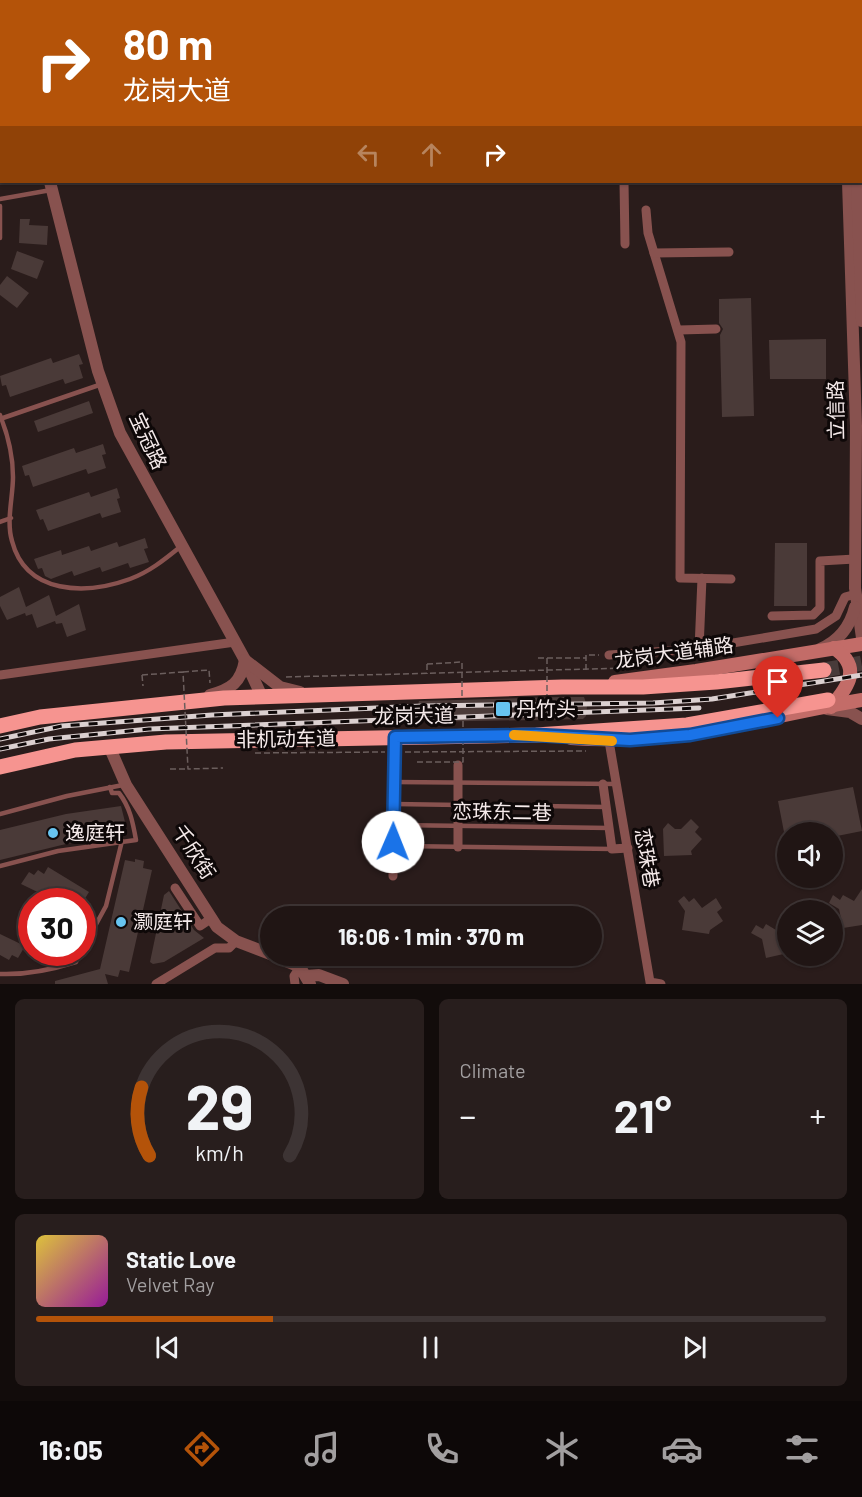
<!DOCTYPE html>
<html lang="en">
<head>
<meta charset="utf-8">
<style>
	body { margin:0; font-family:Barlow,"Noto Sans SC",sans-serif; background:#281e1d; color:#f1f3f6; height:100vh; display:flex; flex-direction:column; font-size:22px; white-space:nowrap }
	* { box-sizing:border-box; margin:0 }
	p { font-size:20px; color:#a29fa0 }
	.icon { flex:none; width:33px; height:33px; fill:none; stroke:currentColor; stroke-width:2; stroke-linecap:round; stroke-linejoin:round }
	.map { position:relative; height:984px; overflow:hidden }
	.side { display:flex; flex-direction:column; gap:15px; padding:15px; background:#120c0b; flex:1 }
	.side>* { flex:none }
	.banner { position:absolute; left:0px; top:0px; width:862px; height:183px; box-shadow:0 2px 4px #0004,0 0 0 2px #3d3434; background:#b45309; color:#fff; overflow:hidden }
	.controls { position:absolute; left:777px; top:822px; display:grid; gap:12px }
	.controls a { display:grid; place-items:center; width:66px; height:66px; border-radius:50%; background:#201514; box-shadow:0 2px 4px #0004,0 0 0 2px #3d3434; font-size:30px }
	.speed { position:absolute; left:18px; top:888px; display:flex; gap:12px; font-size:30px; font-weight:700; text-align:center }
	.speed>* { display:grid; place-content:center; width:78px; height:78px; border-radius:50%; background:#201514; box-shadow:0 2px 4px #0004,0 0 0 2px #3d3434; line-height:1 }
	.speed .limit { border:9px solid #d22; background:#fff; color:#111 }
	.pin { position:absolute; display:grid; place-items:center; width:51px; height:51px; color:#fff; margin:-62px -26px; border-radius:50% 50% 50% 0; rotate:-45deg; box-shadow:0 0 6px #0007 }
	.pin .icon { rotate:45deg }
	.me { position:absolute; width:66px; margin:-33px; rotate:1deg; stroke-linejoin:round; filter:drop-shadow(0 0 4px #0008) }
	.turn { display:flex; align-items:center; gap:21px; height:126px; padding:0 24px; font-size:27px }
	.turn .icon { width:78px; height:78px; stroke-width:2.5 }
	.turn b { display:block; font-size:42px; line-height:51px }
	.lanes { display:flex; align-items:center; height:57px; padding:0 24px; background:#0003; justify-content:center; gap:30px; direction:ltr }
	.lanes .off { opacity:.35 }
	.big { font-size:45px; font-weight:700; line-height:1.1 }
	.side .widget { flex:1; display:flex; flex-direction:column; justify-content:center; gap:9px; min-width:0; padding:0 21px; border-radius:9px; background:#281e1d }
	.side .dial { align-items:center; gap:0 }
	.dial svg { height:156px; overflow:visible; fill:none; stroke:#3d3434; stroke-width:7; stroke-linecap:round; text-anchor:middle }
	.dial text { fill:#f1f3f6; stroke:none }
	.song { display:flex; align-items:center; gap:18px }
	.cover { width:72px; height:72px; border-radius:9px; background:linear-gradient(135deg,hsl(50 70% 55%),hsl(300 70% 35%)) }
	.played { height:6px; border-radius:3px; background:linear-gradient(90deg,#b45309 30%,#3d3434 30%) }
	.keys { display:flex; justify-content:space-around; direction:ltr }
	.heat { display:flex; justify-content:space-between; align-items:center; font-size:33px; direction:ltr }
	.side .tiles { flex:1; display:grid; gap:15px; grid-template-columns:1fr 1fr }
	.widget:last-child { grid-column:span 2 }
	.trip { position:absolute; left:260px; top:906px; width:342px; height:60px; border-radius:30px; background:#201514; box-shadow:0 2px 4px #0004,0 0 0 2px #3d3434; font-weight:700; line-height:60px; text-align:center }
	.tabs { display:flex; height:96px; justify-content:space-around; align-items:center; background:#0d0808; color:#a29fa0 }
	.tabs .icon { width:42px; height:42px }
	.tabs .active { color:#b45309 }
	.tabs b { font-size:27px; color:#f1f3f6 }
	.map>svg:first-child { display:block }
	.building { fill:#4a3a38 }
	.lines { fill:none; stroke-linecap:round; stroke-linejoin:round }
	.trunk-tunnel { stroke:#483b3a; stroke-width:15; stroke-dasharray:15 8; stroke-linecap:butt }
	.path { stroke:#6b5e5d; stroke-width:1.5; stroke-dasharray:6 3; stroke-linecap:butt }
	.service { stroke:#88524f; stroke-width:4.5 }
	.minor { stroke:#88524f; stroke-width:9 }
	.tertiary { stroke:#88524f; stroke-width:12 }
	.secondary { stroke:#c36c68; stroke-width:14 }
	.trunk { stroke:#f69490; stroke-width:15 }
	.rail-casing { stroke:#dbd0d0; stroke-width:5 }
	.rail { stroke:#0e0808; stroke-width:3; stroke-dasharray:9; stroke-linecap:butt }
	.path-bridge { stroke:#6b5e5d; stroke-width:1.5; stroke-dasharray:6 3; stroke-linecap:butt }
	.route-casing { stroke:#114b97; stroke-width:15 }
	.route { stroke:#1a73e8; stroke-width:10 }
	.slow { stroke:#f59e0b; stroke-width:10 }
	.poi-dot { fill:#67c4f0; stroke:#0e0808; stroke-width:2 }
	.labels { text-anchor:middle; stroke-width:6; stroke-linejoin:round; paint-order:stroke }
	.street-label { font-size:20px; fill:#f5eaea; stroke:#0e0808 }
	.poi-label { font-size:20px; fill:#f5eaea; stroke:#0e0808; text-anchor:start }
</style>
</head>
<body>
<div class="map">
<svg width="862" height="984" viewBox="0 0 862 984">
	<rect width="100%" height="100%" fill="#2a1c1b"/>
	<!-- building -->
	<g class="building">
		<polygon points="20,219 30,219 29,225 48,226 47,245 19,243"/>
		<polygon points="17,251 44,261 37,279 11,269"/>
		<polygon points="7,276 29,293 17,308 0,295 0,285"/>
		<polygon points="751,298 754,416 722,417 720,335 723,329 719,323 719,299"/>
		<polygon points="826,339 826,379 770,379 769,340"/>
		<polygon points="79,354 83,364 79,365 83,378 65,384 63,379 10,397 6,385 2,386 0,376 51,358 53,363"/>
		<polygon points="89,401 93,413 38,432 34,421"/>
		<polygon points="103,444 106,454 102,455 106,468 88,474 86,469 33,487 29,475 25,476 22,466 74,448 76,453"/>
		<polygon points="117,488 120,498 117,499 121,512 102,518 100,513 48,531 43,519 40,520 36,510 89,492 91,497"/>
		<polygon points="145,538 148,548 144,549 149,562 130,568 128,563 102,572 100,567 74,576 72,571 51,579 45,576 42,568 38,569 34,559 61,550 62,555 89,546 91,551 117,542 119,547"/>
		<polygon points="775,543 807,543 807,606 774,606"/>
		<polygon points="19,587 26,607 49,595 56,616 79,604 86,630 67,637 62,623 56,624 55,621 37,628 32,614 26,616 25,613 7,620 0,606 0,597"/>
		<polygon points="562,697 584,697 587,706 586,716 583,719 421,722 417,710 419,701"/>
		<polygon points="853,787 862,831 832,837 832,832 784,832 778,801"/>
		<polygon points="121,806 126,826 121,827 122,835 66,844 0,860 0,830 66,814"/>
		<polygon points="691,819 699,827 695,832 702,839 691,851 692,855 664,856 663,829 668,823 675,829 681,829"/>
		<polygon points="135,859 144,861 143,868 152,870 129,972 120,970 118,977 105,974 108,984 55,984 55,981 100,969 125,860 135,862"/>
		<polygon points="48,867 89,892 84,900 91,904 82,918 82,902 48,902 50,898 21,884 29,872 34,875 38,870 44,874"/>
		<polygon points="862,889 862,925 843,928 839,909 829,903 833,895 840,900 843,895 854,901"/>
		<polygon points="169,891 194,930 204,938 164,962 153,964 150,962 164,895"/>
		<polygon points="684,896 689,902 694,898 702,908 716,898 722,908 717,912 723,921 710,930 709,934 682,930 685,911 678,901"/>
		<polygon points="788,915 788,953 766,958 762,939 751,933 756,925 763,929 766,924 776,930"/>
		<polygon points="0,934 25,946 18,958 12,955 9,960 0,955"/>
	</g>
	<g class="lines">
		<!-- trunk-tunnel -->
		<polyline class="trunk-tunnel" points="824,670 862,663"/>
		<!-- path -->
		<g class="path">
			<polyline points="538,658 586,658"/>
			<polyline points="427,664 427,674"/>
			<polyline points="586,670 586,655 599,655"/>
			<polyline points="183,672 209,670 210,683"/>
			<polyline points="142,675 143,686"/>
			<polyline points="286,677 626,668"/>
			<polyline points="405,752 586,751"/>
			<polyline points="255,753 385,752"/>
			<polyline points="170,769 188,769"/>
		</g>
		<!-- service -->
		<g class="service">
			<polyline points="0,199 51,190"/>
			<polyline points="0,206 0,238"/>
			<path d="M0,415C8,435 13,455 13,477C13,497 6,521 12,541C26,595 86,595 130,579C149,572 164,560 180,547"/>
			<polyline points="0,419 102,384"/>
			<polyline points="0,522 11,518"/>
			<polyline points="394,782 617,784"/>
			<polyline points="394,804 606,807"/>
			<polyline points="0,814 67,796 123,785"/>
			<polyline points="394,825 609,828"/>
			<polyline points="402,846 612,849"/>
			<path d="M0,866L58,851L136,840C133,823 130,807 119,793H112L110,787"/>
			<polyline points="82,950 106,906 122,841"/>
			<path d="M0,974C26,975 51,970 76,962L81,952"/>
		</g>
		<!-- minor -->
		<g class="minor">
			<polyline points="395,0 395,2"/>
			<polyline points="620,0 620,2"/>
			<polyline points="624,182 625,244"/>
			<polyline points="646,210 648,233 681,342 680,578 731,579"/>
			<polyline points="654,253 729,252"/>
			<polyline points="679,330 716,329"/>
			<polyline points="772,616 813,615 820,608 820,561 855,559"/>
			<polyline points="699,649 702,578"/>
			<polyline points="609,655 697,649 816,629 836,616 845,597 856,594"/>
			<polyline points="0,675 235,642"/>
			<polyline points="609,741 650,982 661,984"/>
			<polyline points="458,765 458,847"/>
			<polyline points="603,784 612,849 628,848"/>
			<polyline points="393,876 395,737"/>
			<polyline points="175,888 200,926 212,918"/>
			<polyline points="156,984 215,948 229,948 236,941"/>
			<polyline points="295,984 294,976 300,967"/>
		</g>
		<!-- tertiary -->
		<g class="tertiary">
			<polyline points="17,0 17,2"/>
			<polyline points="800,0 801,2"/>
			<polyline points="50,182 98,371 120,433 245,660 262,697"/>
			<polyline points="848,182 856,426 855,588 862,638"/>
			<polyline points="857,182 862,321"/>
			<path d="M820,649C839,641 850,627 855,607"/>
			<path d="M210,695C231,689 241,683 245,660L280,687L300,692"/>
			<polyline points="827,709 850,712 862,719"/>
			<polyline points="109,746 126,785 217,927 236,941 270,954"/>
			<polyline points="274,956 300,967 310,984"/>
			<polyline points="306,976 319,975 343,984"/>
		</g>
		<!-- secondary -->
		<g class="secondary">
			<polyline points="615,682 696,671 862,644"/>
			<path d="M831,707C849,686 862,667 834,648"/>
			<path d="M571,738C676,746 761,717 862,700"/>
		</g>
		<!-- trunk -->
		<g class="trunk">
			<polyline points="0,726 40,717 224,698 562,687 643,687 716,682 824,670"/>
			<polyline points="0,767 75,750 166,742 536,735 687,725 828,700"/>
		</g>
		<defs>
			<g id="rail">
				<polyline points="0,739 62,726 212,715 423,706 653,703 712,699 862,675"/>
				<polyline points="0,749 49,739 149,729 699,708"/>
			</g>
		</defs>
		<!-- rail casing -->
		<use href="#rail" class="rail-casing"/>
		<!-- rail -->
		<use href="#rail" class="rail"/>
		<!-- path-bridge -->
		<g class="path-bridge">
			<polyline points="547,658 547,695"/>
			<polyline points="427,664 462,662 462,696"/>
			<polyline points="142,675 183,672 188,769 223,768"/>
			<polyline points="417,762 463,762 463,721"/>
		</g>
	</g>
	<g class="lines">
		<defs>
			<polyline id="route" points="393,842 395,737 536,735 630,740 690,735 778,718"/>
		</defs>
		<!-- route casing -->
		<use href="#route" class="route-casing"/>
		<!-- route -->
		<use href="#route" class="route"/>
		<!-- slow -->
		<polyline class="slow" points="514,735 612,741"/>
	</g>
	<!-- markers -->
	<g class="poi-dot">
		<rect x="495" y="701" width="16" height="16" rx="3"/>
		<circle cx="53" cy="833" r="6"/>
		<circle cx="121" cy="922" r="6"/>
	</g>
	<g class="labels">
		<!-- street labels -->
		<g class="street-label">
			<text transform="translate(836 410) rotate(-91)" y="7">立信路</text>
			<text transform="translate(148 441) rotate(65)" y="7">宝冠路</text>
			<text transform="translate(674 653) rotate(-8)" y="7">龙岗大道辅路</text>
			<text transform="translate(414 716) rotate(-1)" y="7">龙岗大道</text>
			<text transform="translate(286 739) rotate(-1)" y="7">非机动车道</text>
			<text transform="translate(502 812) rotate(1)" y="7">恋珠东二巷</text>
			<text transform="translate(194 852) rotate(57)" y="7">千欣街</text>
			<text transform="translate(647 858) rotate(80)" y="7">恋珠巷</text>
		</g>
		<!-- poi labels -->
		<g class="poi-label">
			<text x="516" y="716">丹竹头</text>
			<text x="65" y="840">逸庭轩</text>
			<text x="133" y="929">灏庭轩</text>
		</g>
	</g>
</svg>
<div class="controls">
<a><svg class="icon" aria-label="sound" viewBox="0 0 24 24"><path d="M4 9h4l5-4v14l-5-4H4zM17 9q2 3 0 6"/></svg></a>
<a><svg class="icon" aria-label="layers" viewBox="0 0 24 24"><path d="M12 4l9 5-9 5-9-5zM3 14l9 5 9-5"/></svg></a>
</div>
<div class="speed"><div class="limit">30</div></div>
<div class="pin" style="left:778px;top:718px;background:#d93025"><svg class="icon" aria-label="arrive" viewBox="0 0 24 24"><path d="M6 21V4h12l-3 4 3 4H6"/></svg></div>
<svg class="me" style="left:393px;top:842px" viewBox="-20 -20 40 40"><circle r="19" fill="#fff"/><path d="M0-13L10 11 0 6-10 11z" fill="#1a73e8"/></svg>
<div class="trip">16:06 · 1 min · 370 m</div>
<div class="banner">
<div class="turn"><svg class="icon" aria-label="right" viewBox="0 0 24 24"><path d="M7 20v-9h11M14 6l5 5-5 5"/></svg><div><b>80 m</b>龙岗大道</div></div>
<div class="lanes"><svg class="icon off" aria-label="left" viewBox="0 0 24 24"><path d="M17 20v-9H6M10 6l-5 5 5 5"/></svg><svg class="icon off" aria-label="ahead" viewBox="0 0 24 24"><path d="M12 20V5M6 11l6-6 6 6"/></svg><svg class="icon" aria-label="right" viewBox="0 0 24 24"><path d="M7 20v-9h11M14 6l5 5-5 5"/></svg></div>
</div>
</div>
<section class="side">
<div class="tiles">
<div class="widget dial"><svg viewBox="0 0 100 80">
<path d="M14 69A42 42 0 1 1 86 69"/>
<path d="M14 69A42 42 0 0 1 10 34" stroke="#b45309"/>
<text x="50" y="56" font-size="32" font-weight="700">29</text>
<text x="50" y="72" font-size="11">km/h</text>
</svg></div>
<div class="widget"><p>Climate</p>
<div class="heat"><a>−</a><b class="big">21°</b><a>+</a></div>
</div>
<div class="widget">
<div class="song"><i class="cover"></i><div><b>Static Love</b><p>Velvet Ray</p></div></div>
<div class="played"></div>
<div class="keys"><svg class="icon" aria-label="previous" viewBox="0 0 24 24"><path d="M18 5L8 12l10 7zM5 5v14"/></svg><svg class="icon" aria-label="pause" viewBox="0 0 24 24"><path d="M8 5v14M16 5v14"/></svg><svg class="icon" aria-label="next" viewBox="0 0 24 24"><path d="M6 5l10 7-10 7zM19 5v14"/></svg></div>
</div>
</div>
</section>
<nav class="tabs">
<b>16:05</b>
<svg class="icon active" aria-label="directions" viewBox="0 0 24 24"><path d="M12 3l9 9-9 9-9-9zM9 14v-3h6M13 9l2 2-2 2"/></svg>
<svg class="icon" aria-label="music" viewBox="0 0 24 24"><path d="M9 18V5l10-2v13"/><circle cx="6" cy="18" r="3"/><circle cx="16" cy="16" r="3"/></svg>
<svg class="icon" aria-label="phone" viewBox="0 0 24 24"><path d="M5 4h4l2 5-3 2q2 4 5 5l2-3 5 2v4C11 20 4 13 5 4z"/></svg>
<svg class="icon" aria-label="climate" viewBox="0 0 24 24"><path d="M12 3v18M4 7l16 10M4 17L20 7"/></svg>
<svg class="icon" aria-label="car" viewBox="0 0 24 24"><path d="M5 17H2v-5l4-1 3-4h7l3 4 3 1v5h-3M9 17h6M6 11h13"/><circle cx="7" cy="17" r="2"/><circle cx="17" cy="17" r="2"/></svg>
<svg class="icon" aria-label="filters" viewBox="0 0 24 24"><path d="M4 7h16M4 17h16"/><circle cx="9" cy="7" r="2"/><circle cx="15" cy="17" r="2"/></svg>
</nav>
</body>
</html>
